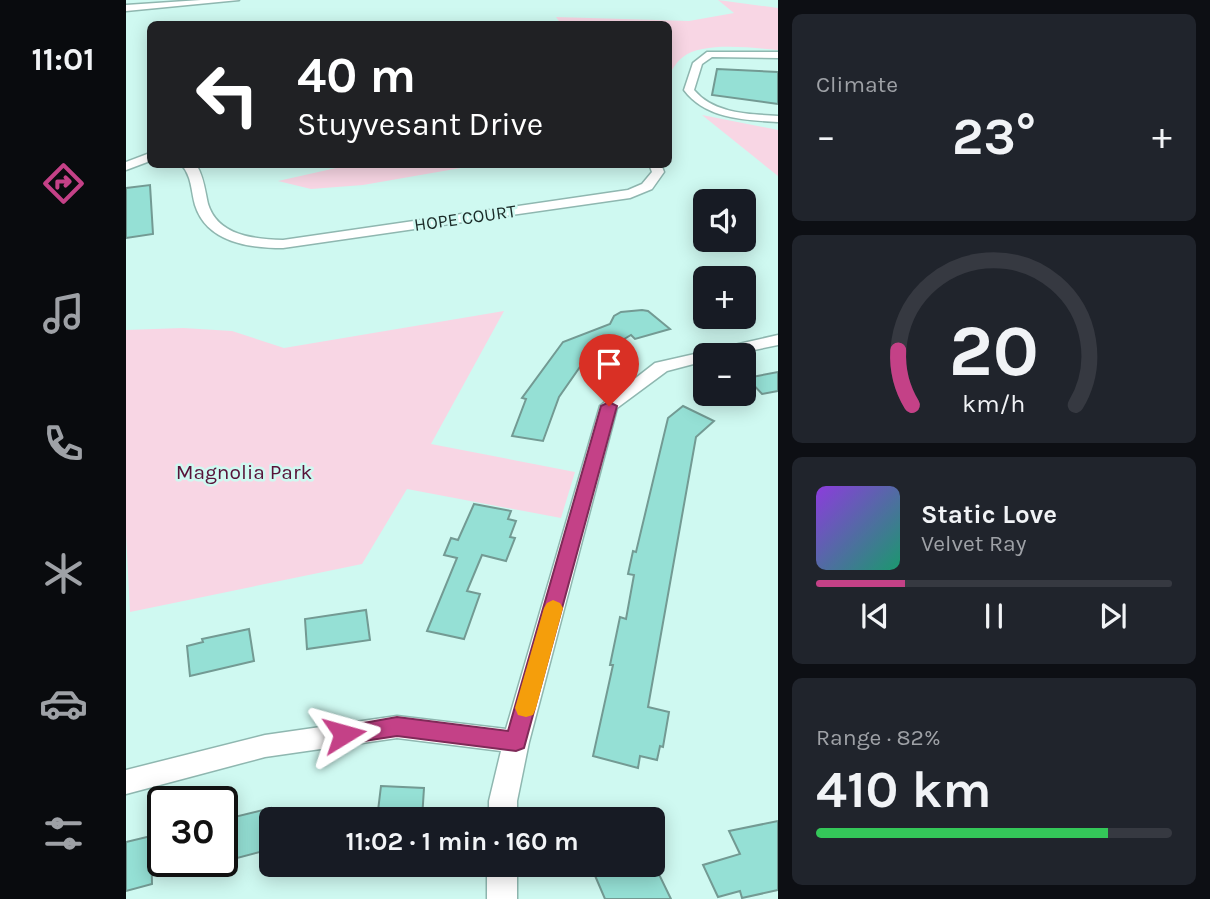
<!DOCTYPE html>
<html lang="en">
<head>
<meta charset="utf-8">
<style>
	body { margin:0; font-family:Karla,sans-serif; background:#20242c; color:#f1f3f6; height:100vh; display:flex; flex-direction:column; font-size:26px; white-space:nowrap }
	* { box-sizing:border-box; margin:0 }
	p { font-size:23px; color:#9ea1a6 }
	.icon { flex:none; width:38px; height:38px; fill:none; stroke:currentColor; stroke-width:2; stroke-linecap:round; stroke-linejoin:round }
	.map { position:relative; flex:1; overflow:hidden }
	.details { display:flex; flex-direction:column; gap:14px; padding:14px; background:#0d0f14; width:432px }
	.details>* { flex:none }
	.hud { position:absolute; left:21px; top:21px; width:525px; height:147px; border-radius:10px; box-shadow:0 4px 18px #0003; background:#202124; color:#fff; overflow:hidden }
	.controls { position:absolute; left:567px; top:189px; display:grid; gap:14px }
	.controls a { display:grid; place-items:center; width:63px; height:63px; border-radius:10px; background:#171b24; box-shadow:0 4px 18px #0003; font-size:35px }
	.speed { position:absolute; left:21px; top:786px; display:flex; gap:14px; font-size:35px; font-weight:700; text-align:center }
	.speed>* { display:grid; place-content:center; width:91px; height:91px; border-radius:50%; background:#171b24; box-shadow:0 4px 18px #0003; line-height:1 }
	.speed .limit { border:4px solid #111; border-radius:10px; background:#fff; color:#111 }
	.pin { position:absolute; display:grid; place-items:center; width:60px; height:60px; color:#fff; margin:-72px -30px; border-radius:50% 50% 50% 0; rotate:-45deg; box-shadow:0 0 7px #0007 }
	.pin .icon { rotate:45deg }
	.me { position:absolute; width:77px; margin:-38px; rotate:82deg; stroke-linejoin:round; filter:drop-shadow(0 0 5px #0008) }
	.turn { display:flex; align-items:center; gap:24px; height:147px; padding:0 35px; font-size:32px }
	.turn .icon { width:91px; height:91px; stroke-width:2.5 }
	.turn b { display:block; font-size:49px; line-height:60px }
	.big { font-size:52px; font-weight:700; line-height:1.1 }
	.details .widget { flex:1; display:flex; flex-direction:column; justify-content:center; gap:10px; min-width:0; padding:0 24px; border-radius:10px; background:#20242c }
	.details .dial { align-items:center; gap:0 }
	.dial svg { height:182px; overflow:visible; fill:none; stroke:#363941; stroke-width:7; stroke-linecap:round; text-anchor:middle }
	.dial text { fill:#f1f3f6; stroke:none }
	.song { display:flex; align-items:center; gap:21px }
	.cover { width:84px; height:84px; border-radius:10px; background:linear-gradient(135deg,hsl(270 70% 55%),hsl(160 70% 35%)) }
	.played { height:7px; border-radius:4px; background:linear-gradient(90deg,#c44187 25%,#363941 25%) }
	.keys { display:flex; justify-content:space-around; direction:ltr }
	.heat { display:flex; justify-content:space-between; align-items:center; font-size:38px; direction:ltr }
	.charge { height:10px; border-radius:5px; background:linear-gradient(90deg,#34c759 82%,#363941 0) }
	.trip { position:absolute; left:133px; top:807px; width:406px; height:70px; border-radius:10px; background:#171b24; box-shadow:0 4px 18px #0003; font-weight:700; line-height:70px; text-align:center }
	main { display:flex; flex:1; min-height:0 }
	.menu { display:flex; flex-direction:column; width:126px; justify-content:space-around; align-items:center; background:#090b0e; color:#9ea1a6 }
	.menu .icon { width:49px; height:49px }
	.menu .on { color:#c44187 }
	.menu b { font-size:32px; color:#f1f3f6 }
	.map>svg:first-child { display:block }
	.green { fill:#f8d6e4 }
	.building { fill:#95e0d5; stroke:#739a93; stroke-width:2 }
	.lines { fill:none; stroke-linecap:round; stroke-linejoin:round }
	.minor-casing { stroke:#8fb7b0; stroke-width:3 }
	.minor { fill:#fff; fill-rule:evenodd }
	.route { fill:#c44187; stroke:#7f2a58; stroke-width:2 }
	.slow { fill:#f59e0b }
	.labels { text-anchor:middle; stroke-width:5; stroke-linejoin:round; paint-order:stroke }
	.far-street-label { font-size:18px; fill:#1a2a27; stroke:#cff9f1 }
	.park-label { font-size:21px; fill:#571238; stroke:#cff9f1 }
</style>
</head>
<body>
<main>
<nav class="menu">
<b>11:01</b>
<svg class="icon on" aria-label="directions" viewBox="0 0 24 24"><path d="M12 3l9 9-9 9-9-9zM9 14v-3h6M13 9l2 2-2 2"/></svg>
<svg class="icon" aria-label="music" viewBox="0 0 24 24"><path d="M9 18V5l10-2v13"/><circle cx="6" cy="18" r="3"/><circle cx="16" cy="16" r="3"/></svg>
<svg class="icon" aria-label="phone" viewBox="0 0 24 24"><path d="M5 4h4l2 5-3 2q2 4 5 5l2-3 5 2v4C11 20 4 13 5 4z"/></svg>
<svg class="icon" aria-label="climate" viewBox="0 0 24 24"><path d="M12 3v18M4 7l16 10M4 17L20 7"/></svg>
<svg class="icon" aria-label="car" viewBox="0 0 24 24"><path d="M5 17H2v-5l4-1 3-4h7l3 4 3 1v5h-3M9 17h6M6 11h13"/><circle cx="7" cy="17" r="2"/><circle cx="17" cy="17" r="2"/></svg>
<svg class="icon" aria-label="filters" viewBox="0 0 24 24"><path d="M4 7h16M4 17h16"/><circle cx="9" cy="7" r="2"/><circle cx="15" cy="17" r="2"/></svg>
</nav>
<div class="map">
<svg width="652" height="899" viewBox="0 0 652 899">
	<rect width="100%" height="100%" fill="#cff9f1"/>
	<!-- green -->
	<g class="green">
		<path d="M592,0L652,8V50C628,48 576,41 557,57C551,61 547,69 543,74L542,24H435L430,17L563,21L608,13Z"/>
		<polygon points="576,115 652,130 652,176"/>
		<polygon points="228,164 352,164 352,165 237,185 185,189 152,181"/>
		<polygon points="378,311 305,444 449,472 435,518 281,489 236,564 4,612 0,534 0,330 57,328 106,331 158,348"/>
	</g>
	<!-- building -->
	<g class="building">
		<polygon points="591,69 652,72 652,104 586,95"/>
		<polygon points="24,185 27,234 0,238 0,188"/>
		<polygon points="516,310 522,311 544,329 509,339 505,335 456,364 433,397 417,441 386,436 400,399 396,398 437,342 484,324 488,316 495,312"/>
		<polygon points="652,372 652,391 636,394 621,378"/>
		<polygon points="557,406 588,421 570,437 522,707 543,712 537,747 534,746 531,760 514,756 512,768 467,756 487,665 484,665 494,617 500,619 508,575 502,574 507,551 510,552 542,418"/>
		<polygon points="348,504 385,511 382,519 390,521 384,537 389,538 380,561 356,555 341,591 354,594 338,639 301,631 331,558 318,555 325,538 332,540"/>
		<polygon points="240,610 244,640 181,649 179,619"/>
		<polygon points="123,629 128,661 64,676 61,646 77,642 76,639"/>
		<polygon points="255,786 298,788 296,819 251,819"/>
		<polygon points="145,808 145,849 96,862 96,820"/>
		<polygon points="652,821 652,890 616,898 614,891 592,897 577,865 614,854 603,831"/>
		<polygon points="25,836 26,884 0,891 0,842"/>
		<polygon points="464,864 528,864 545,899 479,899"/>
	</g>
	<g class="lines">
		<defs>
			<g id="minor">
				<polygon points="75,0 113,0 0,11 0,5"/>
				<path d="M581,52H652V58L586,57L576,64L568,90C588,114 623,114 652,116V122C618,120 580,119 558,90L567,63Z"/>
				<polygon points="24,153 24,161 0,170 0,162"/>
				<path d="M55,164L71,166C78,178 79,191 82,204C92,236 128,239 157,240L502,190L516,184L526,172L523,164H535L538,172L526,189L504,198L157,248C124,248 81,243 69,205C65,191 66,176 55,164Z"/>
				<polygon points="652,335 652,345 604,355 579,355 579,361 541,371 491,408 403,742 391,801 391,819 363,819 363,801 375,751 271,738 139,757 0,794 0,770 139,735 271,716 380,729 474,406 529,363"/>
				<rect x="361" y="864" width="30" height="35"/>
			</g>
		</defs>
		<!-- minor casing -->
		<use href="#minor" class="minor-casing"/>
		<!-- minor -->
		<use href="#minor" class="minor"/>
	</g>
	<!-- route -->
	<polygon class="route" points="483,402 491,406 398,748 390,751 271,736 218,744 210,741 207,734 210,728 271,717 382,731 475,406"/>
	<!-- slow -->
	<polygon class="slow" points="427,600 434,603 437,608 410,708 407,715 400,717 392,715 389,708 418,608 421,603"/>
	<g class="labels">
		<!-- far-street labels -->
		<g class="far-street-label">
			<text transform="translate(339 218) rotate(-8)" y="6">HOPE COURT</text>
		</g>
		<!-- park labels -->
		<g class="park-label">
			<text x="118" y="479">Magnolia Park</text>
		</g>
	</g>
</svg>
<div class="controls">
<a><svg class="icon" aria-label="sound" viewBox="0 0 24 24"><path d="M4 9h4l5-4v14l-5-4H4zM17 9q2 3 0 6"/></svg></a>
<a>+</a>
<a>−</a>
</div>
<div class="speed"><div class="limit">30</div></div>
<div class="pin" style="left:483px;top:406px;background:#d93025"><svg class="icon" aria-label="arrive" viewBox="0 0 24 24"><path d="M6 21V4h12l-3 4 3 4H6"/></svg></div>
<svg class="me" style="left:218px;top:734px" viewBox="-20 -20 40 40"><path d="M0-17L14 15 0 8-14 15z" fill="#c44187" stroke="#fff" stroke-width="4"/></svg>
<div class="trip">11:02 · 1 min · 160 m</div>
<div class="hud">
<div class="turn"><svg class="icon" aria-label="left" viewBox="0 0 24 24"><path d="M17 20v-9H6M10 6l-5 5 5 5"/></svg><div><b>40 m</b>Stuyvesant Drive</div></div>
</div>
</div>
<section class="details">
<div class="widget"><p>Climate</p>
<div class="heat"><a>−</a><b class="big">23°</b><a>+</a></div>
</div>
<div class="widget dial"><svg viewBox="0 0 100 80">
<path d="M14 69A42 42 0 1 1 86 69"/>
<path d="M14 69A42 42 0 0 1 8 45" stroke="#c44187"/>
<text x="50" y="56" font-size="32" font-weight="700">20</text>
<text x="50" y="72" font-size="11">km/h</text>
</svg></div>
<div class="widget">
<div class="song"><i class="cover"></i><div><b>Static Love</b><p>Velvet Ray</p></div></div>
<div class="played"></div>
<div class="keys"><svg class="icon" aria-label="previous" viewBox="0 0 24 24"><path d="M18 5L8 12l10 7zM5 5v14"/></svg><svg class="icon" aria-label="pause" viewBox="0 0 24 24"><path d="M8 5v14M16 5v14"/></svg><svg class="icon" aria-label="next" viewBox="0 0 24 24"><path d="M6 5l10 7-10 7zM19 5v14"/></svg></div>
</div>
<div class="widget"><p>Range · 82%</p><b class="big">410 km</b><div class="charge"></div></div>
</section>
</main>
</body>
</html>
